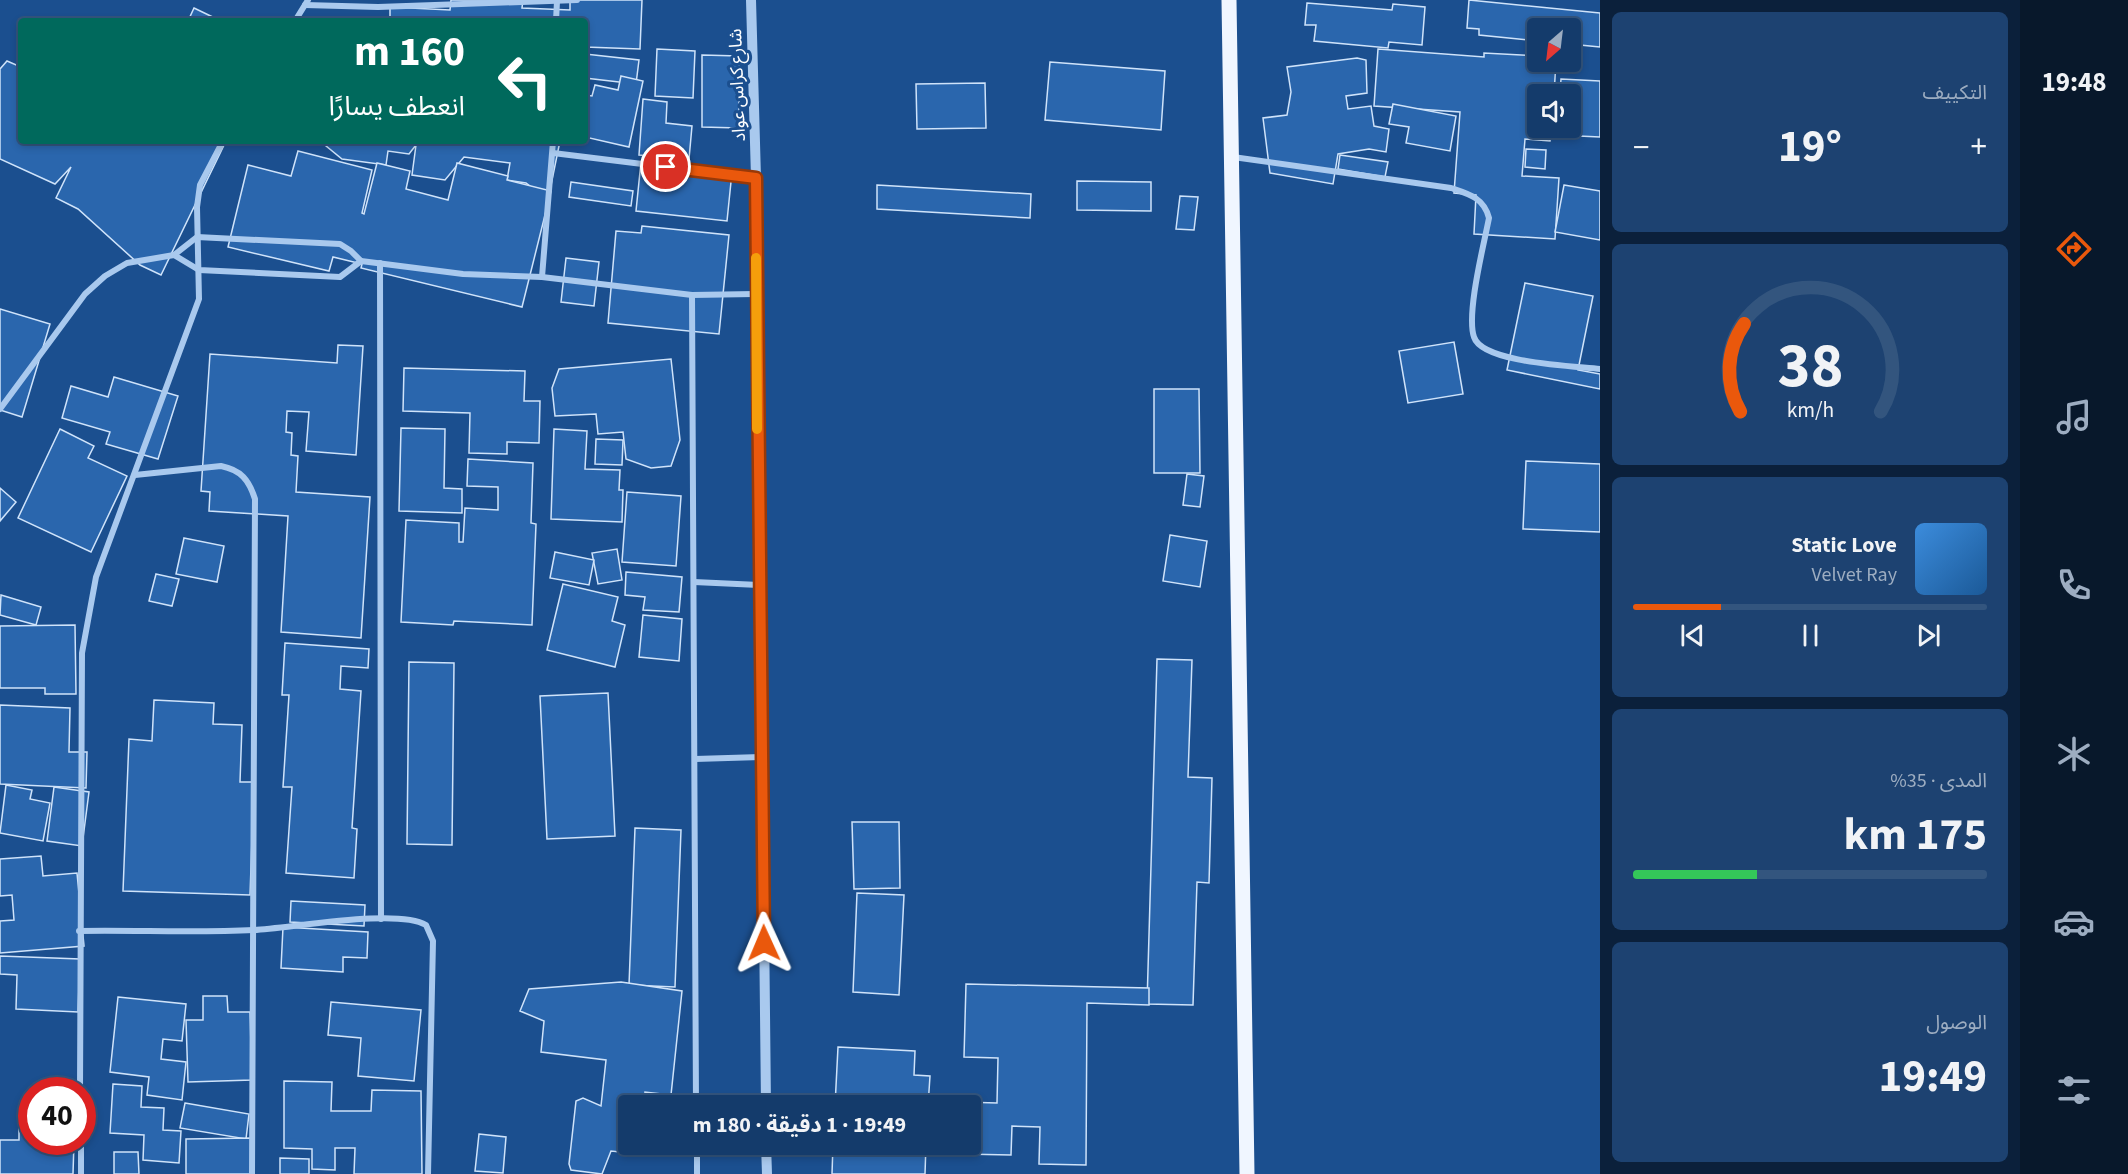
<!DOCTYPE html>
<html lang="ar">
<head>
<meta charset="utf-8">
<style>
	body { margin:0; font-family:"Source Sans 3","Noto Sans Arabic",sans-serif; background:#1d4271; color:#f1f3f6; direction:rtl; height:100vh; display:flex; flex-direction:column; font-size:22px; white-space:nowrap }
	* { box-sizing:border-box; margin:0 }
	p { font-size:20px; color:#9dadc1 }
	.icon { flex:none; width:33px; height:33px; fill:none; stroke:currentColor; stroke-width:2; stroke-linecap:round; stroke-linejoin:round }
	.map { position:relative; flex:1; overflow:hidden; direction:ltr }
	.panel { display:flex; flex-direction:column; gap:12px; padding:12px; background:#0b203b; width:420px }
	.panel>* { flex:none }
	.guide { position:absolute; left:18px; top:18px; width:570px; height:126px; border-radius:6px; box-shadow:0 3px 9px #0003,0 0 0 2px #33557e; direction:rtl; background:#00695c; color:#fff; overflow:hidden }
	.needle { width:39px; rotate:208deg }
	.controls { position:absolute; left:1527px; top:18px; display:grid; gap:12px }
	.controls a { display:grid; place-items:center; width:54px; height:54px; border-radius:6px; background:#143b6b; box-shadow:0 3px 9px #0003,0 0 0 2px #33557e; font-size:30px }
	.speed { position:absolute; left:18px; top:1077px; display:flex; gap:12px; font-size:30px; font-weight:700; text-align:center }
	.speed>* { display:grid; place-content:center; width:78px; height:78px; border-radius:50%; background:#143b6b; box-shadow:0 3px 9px #0003,0 0 0 2px #33557e; line-height:1 }
	.speed .limit { border:9px solid #d22; background:#fff; color:#111 }
	.pin { position:absolute; display:grid; place-items:center; width:51px; height:51px; color:#fff; margin:-26px; border:3px solid #fff; border-radius:50%; box-shadow:0 2px 6px #0007 }
	.me { position:absolute; width:66px; margin:-33px; rotate:359deg; stroke-linejoin:round; filter:drop-shadow(0 0 4px #0008) }
	.turn { display:flex; align-items:center; gap:21px; height:126px; padding:0 24px; font-size:27px }
	.turn .icon { width:78px; height:78px; stroke-width:2.5 }
	.turn b { display:block; font-size:42px; line-height:51px }
	.big { font-size:45px; font-weight:700; line-height:1.1 }
	.panel .tile { flex:1; display:flex; flex-direction:column; justify-content:center; gap:9px; min-width:0; padding:0 21px; border-radius:9px; background:#1d4271 }
	.panel .dial { align-items:center; gap:0 }
	.dial svg { height:156px; overflow:visible; fill:none; stroke:#33557e; stroke-width:7; stroke-linecap:round; text-anchor:middle }
	.dial text { fill:#f1f3f6; stroke:none }
	.song { display:flex; align-items:center; gap:18px }
	.cover { width:72px; height:72px; border-radius:9px; background:linear-gradient(135deg,hsl(210 70% 55%),hsl(210 70% 35%)) }
	.played { height:6px; border-radius:3px; background:linear-gradient(90deg,#ea580c 25%,#33557e 25%) }
	.keys { display:flex; justify-content:space-around; direction:ltr }
	.heat { display:flex; justify-content:space-between; align-items:center; font-size:33px; direction:ltr }
	.charge { height:9px; border-radius:4px; background:linear-gradient(90deg,#34c759 35%,#33557e 0) }
	.trip { position:absolute; left:618px; top:1095px; width:363px; height:60px; border-radius:6px; background:#143b6b; box-shadow:0 3px 9px #0003,0 0 0 2px #33557e; font-weight:700; line-height:60px; text-align:center; direction:rtl }
	main { display:flex; flex:1; min-height:0 }
	.tabs { display:flex; flex-direction:column; width:108px; justify-content:space-around; align-items:center; background:#08182b; color:#9dadc1 }
	.tabs .icon { width:42px; height:42px }
	.tabs .current { color:#ea580c }
	.tabs b { font-size:27px; color:#f1f3f6 }
	.map>svg:first-child { display:block }
	.building { fill:#2a66ad; stroke:#cfe3fa; stroke-width:1.5 }
	.lines { fill:none; stroke-linecap:round; stroke-linejoin:round }
	.minor { stroke:#a9c9ee; stroke-width:6 }
	.tertiary { stroke:#a9c9ee; stroke-width:10 }
	.primary { stroke:#f0f6ff; stroke-width:15 }
	.route-casing { stroke:#983908; stroke-width:15 }
	.route { stroke:#ea580c; stroke-width:10 }
	.slow { stroke:#f59e0b; stroke-width:10 }
	.labels { text-anchor:middle; stroke-width:6; stroke-linejoin:round; paint-order:stroke }
	.street-label { font-size:18px; fill:#fff; stroke:#1b4f8f }
</style>
</head>
<body>
<main>
<nav class="tabs">
<b>19:48</b>
<svg class="icon current" aria-label="directions" viewBox="0 0 24 24"><path d="M12 3l9 9-9 9-9-9zM9 14v-3h6M13 9l2 2-2 2"/></svg>
<svg class="icon" aria-label="music" viewBox="0 0 24 24"><path d="M9 18V5l10-2v13"/><circle cx="6" cy="18" r="3"/><circle cx="16" cy="16" r="3"/></svg>
<svg class="icon" aria-label="phone" viewBox="0 0 24 24"><path d="M5 4h4l2 5-3 2q2 4 5 5l2-3 5 2v4C11 20 4 13 5 4z"/></svg>
<svg class="icon" aria-label="climate" viewBox="0 0 24 24"><path d="M12 3v18M4 7l16 10M4 17L20 7"/></svg>
<svg class="icon" aria-label="car" viewBox="0 0 24 24"><path d="M5 17H2v-5l4-1 3-4h7l3 4 3 1v5h-3M9 17h6M6 11h13"/><circle cx="7" cy="17" r="2"/><circle cx="17" cy="17" r="2"/></svg>
<svg class="icon" aria-label="filters" viewBox="0 0 24 24"><path d="M4 7h16M4 17h16"/><circle cx="9" cy="7" r="2"/><circle cx="15" cy="17" r="2"/></svg>
</nav>
<section class="panel">
<div class="tile"><p>التكييف</p>
<div class="heat"><a>−</a><b class="big">19°</b><a>+</a></div>
</div>
<div class="tile dial"><svg viewBox="0 0 100 80">
<path d="M14 69A42 42 0 1 1 86 69"/>
<path d="M14 69A42 42 0 0 1 16 24" stroke="#ea580c"/>
<text x="50" y="56" font-size="32" font-weight="700">38</text>
<text x="50" y="72" font-size="11">km/h</text>
</svg></div>
<div class="tile">
<div class="song"><i class="cover"></i><div><b>Static Love</b><p>Velvet Ray</p></div></div>
<div class="played"></div>
<div class="keys"><svg class="icon" aria-label="previous" viewBox="0 0 24 24"><path d="M18 5L8 12l10 7zM5 5v14"/></svg><svg class="icon" aria-label="pause" viewBox="0 0 24 24"><path d="M8 5v14M16 5v14"/></svg><svg class="icon" aria-label="next" viewBox="0 0 24 24"><path d="M6 5l10 7-10 7zM19 5v14"/></svg></div>
</div>
<div class="tile"><p>المدى · 35%</p><b class="big">175 km</b><div class="charge"></div></div>
<div class="tile"><p>الوصول</p><b class="big">19:49</b></div>
</section>
<div class="map">
<svg width="1600" height="1174" viewBox="0 0 1600 1174">
	<rect width="100%" height="100%" fill="#1b4f8f"/>
	<!-- building -->
	<g class="building">
		<polygon points="451,0 523,0 522,8 570,10 570,0 642,0 640,49 585,47 585,21 390,21 390,7 450,10"/>
		<polygon points="1469,0 1600,13 1600,47 1570,44 1570,28 1538,28 1538,41 1479,35 1479,29 1467,28"/>
		<polygon points="1307,3 1392,10 1393,4 1425,7 1422,45 1389,42 1388,48 1314,41 1316,25 1305,25"/>
		<polygon points="194,8 221,21 188,21"/>
		<polygon points="657,49 695,51 693,98 655,96"/>
		<polygon points="1378,49 1484,57 1484,53 1538,56 1538,62 1556,62 1554,94 1538,94 1538,128 1551,128 1550,141 1525,139 1522,176 1559,178 1555,239 1474,234 1476,195 1454,193 1460,112 1374,106"/>
		<polygon points="585,54 639,60 636,84 585,78"/>
		<polygon points="702,55 739,56 739,128 702,127"/>
		<polygon points="1357,58 1366,60 1367,93 1346,96 1348,109 1371,106 1374,126 1389,129 1386,152 1369,149 1338,154 1333,184 1270,173 1263,118 1287,115 1291,92 1287,67"/>
		<polygon points="7,61 21,67 21,141 226,141 161,275 140,265 78,209 56,198 71,167 55,184 0,159 0,69"/>
		<polygon points="1050,62 1165,71 1161,130 1045,120"/>
		<polygon points="621,76 643,81 629,147 585,137 585,95 592,96 595,85 618,90"/>
		<polygon points="1561,79 1600,81 1600,137 1558,135 1558,128 1570,128 1570,94 1560,94"/>
		<polygon points="985,83 986,128 917,129 916,84"/>
		<polygon points="643,99 667,102 666,123 692,126 689,159 639,155"/>
		<polygon points="1393,104 1456,116 1450,151 1406,143 1409,127 1389,124"/>
		<polygon points="320,141 560,141 548,200 526,183 507,180 510,163 464,157 445,180 412,175 416,145 409,154 388,151 386,165 342,159"/>
		<polygon points="1526,149 1546,150 1545,169 1525,167"/>
		<polygon points="298,151 372,170 362,213 364,214 377,163 410,171 406,189 448,200 457,163 508,176 507,180 551,191 522,307 361,268 362,264 333,257 329,271 228,247 248,165 291,176"/>
		<polygon points="1340,155 1388,162 1385,177 1338,169"/>
		<polygon points="641,162 732,172 727,221 636,211"/>
		<polygon points="1077,181 1151,182 1151,211 1077,210"/>
		<polygon points="571,182 633,191 631,206 569,197"/>
		<polygon points="877,185 1031,194 1030,218 877,209"/>
		<polygon points="1564,185 1600,191 1600,240 1555,232"/>
		<polygon points="1180,196 1198,197 1194,230 1176,229"/>
		<polygon points="642,226 729,235 719,334 608,323 616,231 641,233"/>
		<polygon points="566,258 599,262 594,306 561,302"/>
		<polygon points="1525,283 1593,296 1578,370 1600,374 1600,389 1507,370"/>
		<polygon points="0,309 50,324 22,417 0,410"/>
		<polygon points="1454,342 1463,394 1408,403 1399,351"/>
		<polygon points="338,345 363,346 356,455 306,451 309,412 287,411 286,432 292,433 291,455 298,456 296,492 370,497 361,638 281,632 288,516 209,511 210,492 201,491 210,354 337,363"/>
		<polygon points="671,359 680,440 671,466 651,468 626,459 623,432 598,434 596,414 555,416 552,388 559,369"/>
		<polygon points="404,368 525,371 524,401 540,401 539,443 507,442 507,454 469,453 470,413 403,411"/>
		<polygon points="114,377 178,396 158,459 106,444 110,432 62,418 71,386 108,397"/>
		<polygon points="1154,389 1199,389 1200,473 1154,473"/>
		<polygon points="401,428 445,429 444,488 462,489 462,513 399,511"/>
		<polygon points="60,429 94,446 88,458 127,476 91,552 18,518"/>
		<polygon points="554,429 587,431 585,469 620,470 619,490 623,490 622,522 551,519"/>
		<polygon points="596,439 623,440 622,465 595,464"/>
		<polygon points="468,459 533,463 531,523 536,524 532,625 454,621 453,625 401,622 406,520 459,523 459,542 463,542 465,508 498,510 498,487 467,486"/>
		<polygon points="1526,461 1600,464 1600,532 1523,529"/>
		<polygon points="1187,474 1204,476 1200,507 1183,505"/>
		<polygon points="0,488 16,502 0,521"/>
		<polygon points="627,492 681,496 676,566 622,562"/>
		<polygon points="1170,535 1207,541 1200,587 1163,581"/>
		<polygon points="184,538 224,546 217,582 176,574"/>
		<polygon points="617,549 622,580 598,584 592,553"/>
		<polygon points="555,552 594,560 589,585 550,578"/>
		<polygon points="626,572 682,577 679,612 643,610 645,597 625,595"/>
		<polygon points="156,574 179,579 172,606 149,601"/>
		<polygon points="563,584 618,597 612,621 625,625 615,667 547,650"/>
		<polygon points="1,595 41,607 36,625 0,615"/>
		<polygon points="643,615 682,619 679,661 639,657"/>
		<polygon points="75,625 76,694 45,694 45,688 0,688 0,626"/>
		<polygon points="285,643 369,649 368,668 341,666 340,689 361,691 352,828 357,829 354,878 286,873 292,787 283,787 289,695 282,695"/>
		<polygon points="1157,659 1192,660 1188,777 1212,778 1209,883 1197,882 1193,1005 1147,1004"/>
		<polygon points="409,662 454,663 452,845 407,844"/>
		<polygon points="608,693 615,836 547,839 540,696"/>
		<polygon points="154,700 214,703 213,724 242,725 240,782 254,782 250,895 123,891 129,739 152,741"/>
		<polygon points="0,705 70,708 69,752 87,752 86,788 0,784"/>
		<polygon points="6,785 32,790 30,799 50,803 43,841 0,833"/>
		<polygon points="54,787 89,792 82,846 47,841"/>
		<polygon points="852,822 899,822 900,888 854,889"/>
		<polygon points="635,828 681,830 675,987 629,985"/>
		<polygon points="41,856 43,876 77,873 84,946 0,953 0,921 14,920 12,895 0,896 0,859"/>
		<polygon points="857,893 904,895 899,995 853,992"/>
		<polygon points="291,901 365,905 364,926 290,922"/>
		<polygon points="283,927 368,932 367,958 343,957 343,972 281,968"/>
		<polygon points="0,956 80,959 78,1012 16,1009 17,975 0,974"/>
		<polygon points="621,982 682,991 671,1095 645,1092 644,1106 628,1106 628,1144 640,1144 639,1154 611,1151 602,1174 571,1170 569,1164 576,1101 583,1098 601,1106 606,1060 541,1052 544,1021 520,1011 529,989"/>
		<polygon points="966,984 1149,988 1149,1005 1087,1003 1086,1165 1039,1164 1040,1127 1012,1126 1011,1155 962,1154 962,1144 970,1144 970,1106 963,1106 963,1102 997,1103 998,1058 964,1057"/>
		<polygon points="203,996 227,996 228,1012 250,1012 252,1080 188,1082 186,1020 203,1020"/>
		<polygon points="118,997 186,1004 182,1041 163,1039 161,1059 186,1062 182,1100 147,1095 149,1077 110,1072"/>
		<polygon points="331,1002 421,1010 414,1081 358,1076 361,1038 328,1035"/>
		<polygon points="838,1047 915,1051 914,1075 930,1076 928,1106 835,1106"/>
		<polygon points="284,1081 332,1082 331,1111 371,1111 372,1090 421,1091 422,1174 354,1174 355,1148 335,1148 335,1170 312,1169 312,1149 284,1148"/>
		<polygon points="113,1084 142,1086 141,1107 164,1108 163,1130 181,1131 179,1163 143,1160 144,1135 110,1133"/>
		<polygon points="185,1103 249,1114 246,1139 180,1128"/>
		<polygon points="19,1117 32,1117 32,1142 74,1142 73,1174 0,1174 0,1140 19,1140"/>
		<polygon points="479,1134 506,1137 503,1173 475,1171"/>
		<polygon points="252,1138 252,1174 186,1174 186,1139"/>
		<polygon points="833,1144 926,1144 925,1174 832,1174"/>
		<polygon points="114,1152 138,1152 139,1174 114,1174"/>
		<polygon points="280,1158 309,1159 309,1174 280,1174"/>
	</g>
	<g class="lines">
		<!-- minor -->
		<g class="minor">
			<polyline points="305,5 378,7 577,0"/>
			<polyline points="295,21 308,0"/>
			<polyline points="556,21 557,1"/>
			<polyline points="553,153 756,178"/>
			<path d="M1233,157L1451,188C1469,194 1484,198 1489,218C1484,244 1466,314 1474,337C1482,363 1574,366 1600,369"/>
			<polyline points="174,255 199,270 340,277 361,261"/>
			<polyline points="380,263 381,919"/>
			<polyline points="542,277 553,141"/>
			<polyline points="692,295 696,1106"/>
			<polyline points="0,409 85,294 105,276 127,263 174,255 197,237 340,244 351,251 361,261 463,274 542,277 692,295 755,294"/>
			<path d="M135,475L221,466C241,470 249,480 255,499L252,1174"/>
			<polyline points="694,582 759,585"/>
			<polyline points="695,759 761,757"/>
			<path d="M79,931C137,930 196,933 254,930C292,928 397,908 426,925L433,941L428,1174"/>
			<polyline points="80,1090 82,653 96,577 199,299 197,207 200,185 223,141"/>
			<polyline points="81,1142 81,1174"/>
			<polyline points="697,1144 697,1174"/>
		</g>
		<!-- tertiary -->
		<g class="tertiary">
			<polyline points="751,0 756,178 766,1106"/>
			<polyline points="766,1144 767,1174"/>
		</g>
		<!-- primary -->
		<polyline class="primary" points="1229,0 1247,1174"/>
	</g>
	<g class="lines">
		<defs>
			<polyline id="route" points="666,167 756,178 764,943"/>
		</defs>
		<!-- route casing -->
		<use href="#route" class="route-casing"/>
		<!-- route -->
		<use href="#route" class="route"/>
		<!-- slow -->
		<polyline class="slow" points="756,258 757,429"/>
	</g>
	<g class="labels">
		<!-- street labels -->
		<g class="street-label">
			<text transform="translate(737 85) rotate(-92)" y="6">شارع كراس عواد</text>
		</g>
	</g>
</svg>
<div class="controls">
<a><svg class="needle" viewBox="-14 -14 28 28"><path d="M0-13l5 13h-10z" fill="#e53935"/><path d="M0 13l5-13h-10z" fill="#9dadc1"/></svg></a>
<a><svg class="icon" aria-label="sound" viewBox="0 0 24 24"><path d="M4 9h4l5-4v14l-5-4H4zM17 9q2 3 0 6"/></svg></a>
</div>
<div class="speed"><div class="limit">40</div></div>
<div class="pin" style="left:666px;top:167px;background:#d93025"><svg class="icon" aria-label="arrive" viewBox="0 0 24 24"><path d="M6 21V4h12l-3 4 3 4H6"/></svg></div>
<svg class="me" style="left:764px;top:943px" viewBox="-20 -20 40 40"><path d="M0-17L14 15 0 8-14 15z" fill="#ea580c" stroke="#fff" stroke-width="4"/></svg>
<div class="trip">19:49 · 1 دقيقة · 180 m</div>
<div class="guide">
<div class="turn"><svg class="icon" aria-label="left" viewBox="0 0 24 24"><path d="M17 20v-9H6M10 6l-5 5 5 5"/></svg><div><b>160 m</b>انعطف يسارًا</div></div>
</div>
</div>
</main>
</body>
</html>
